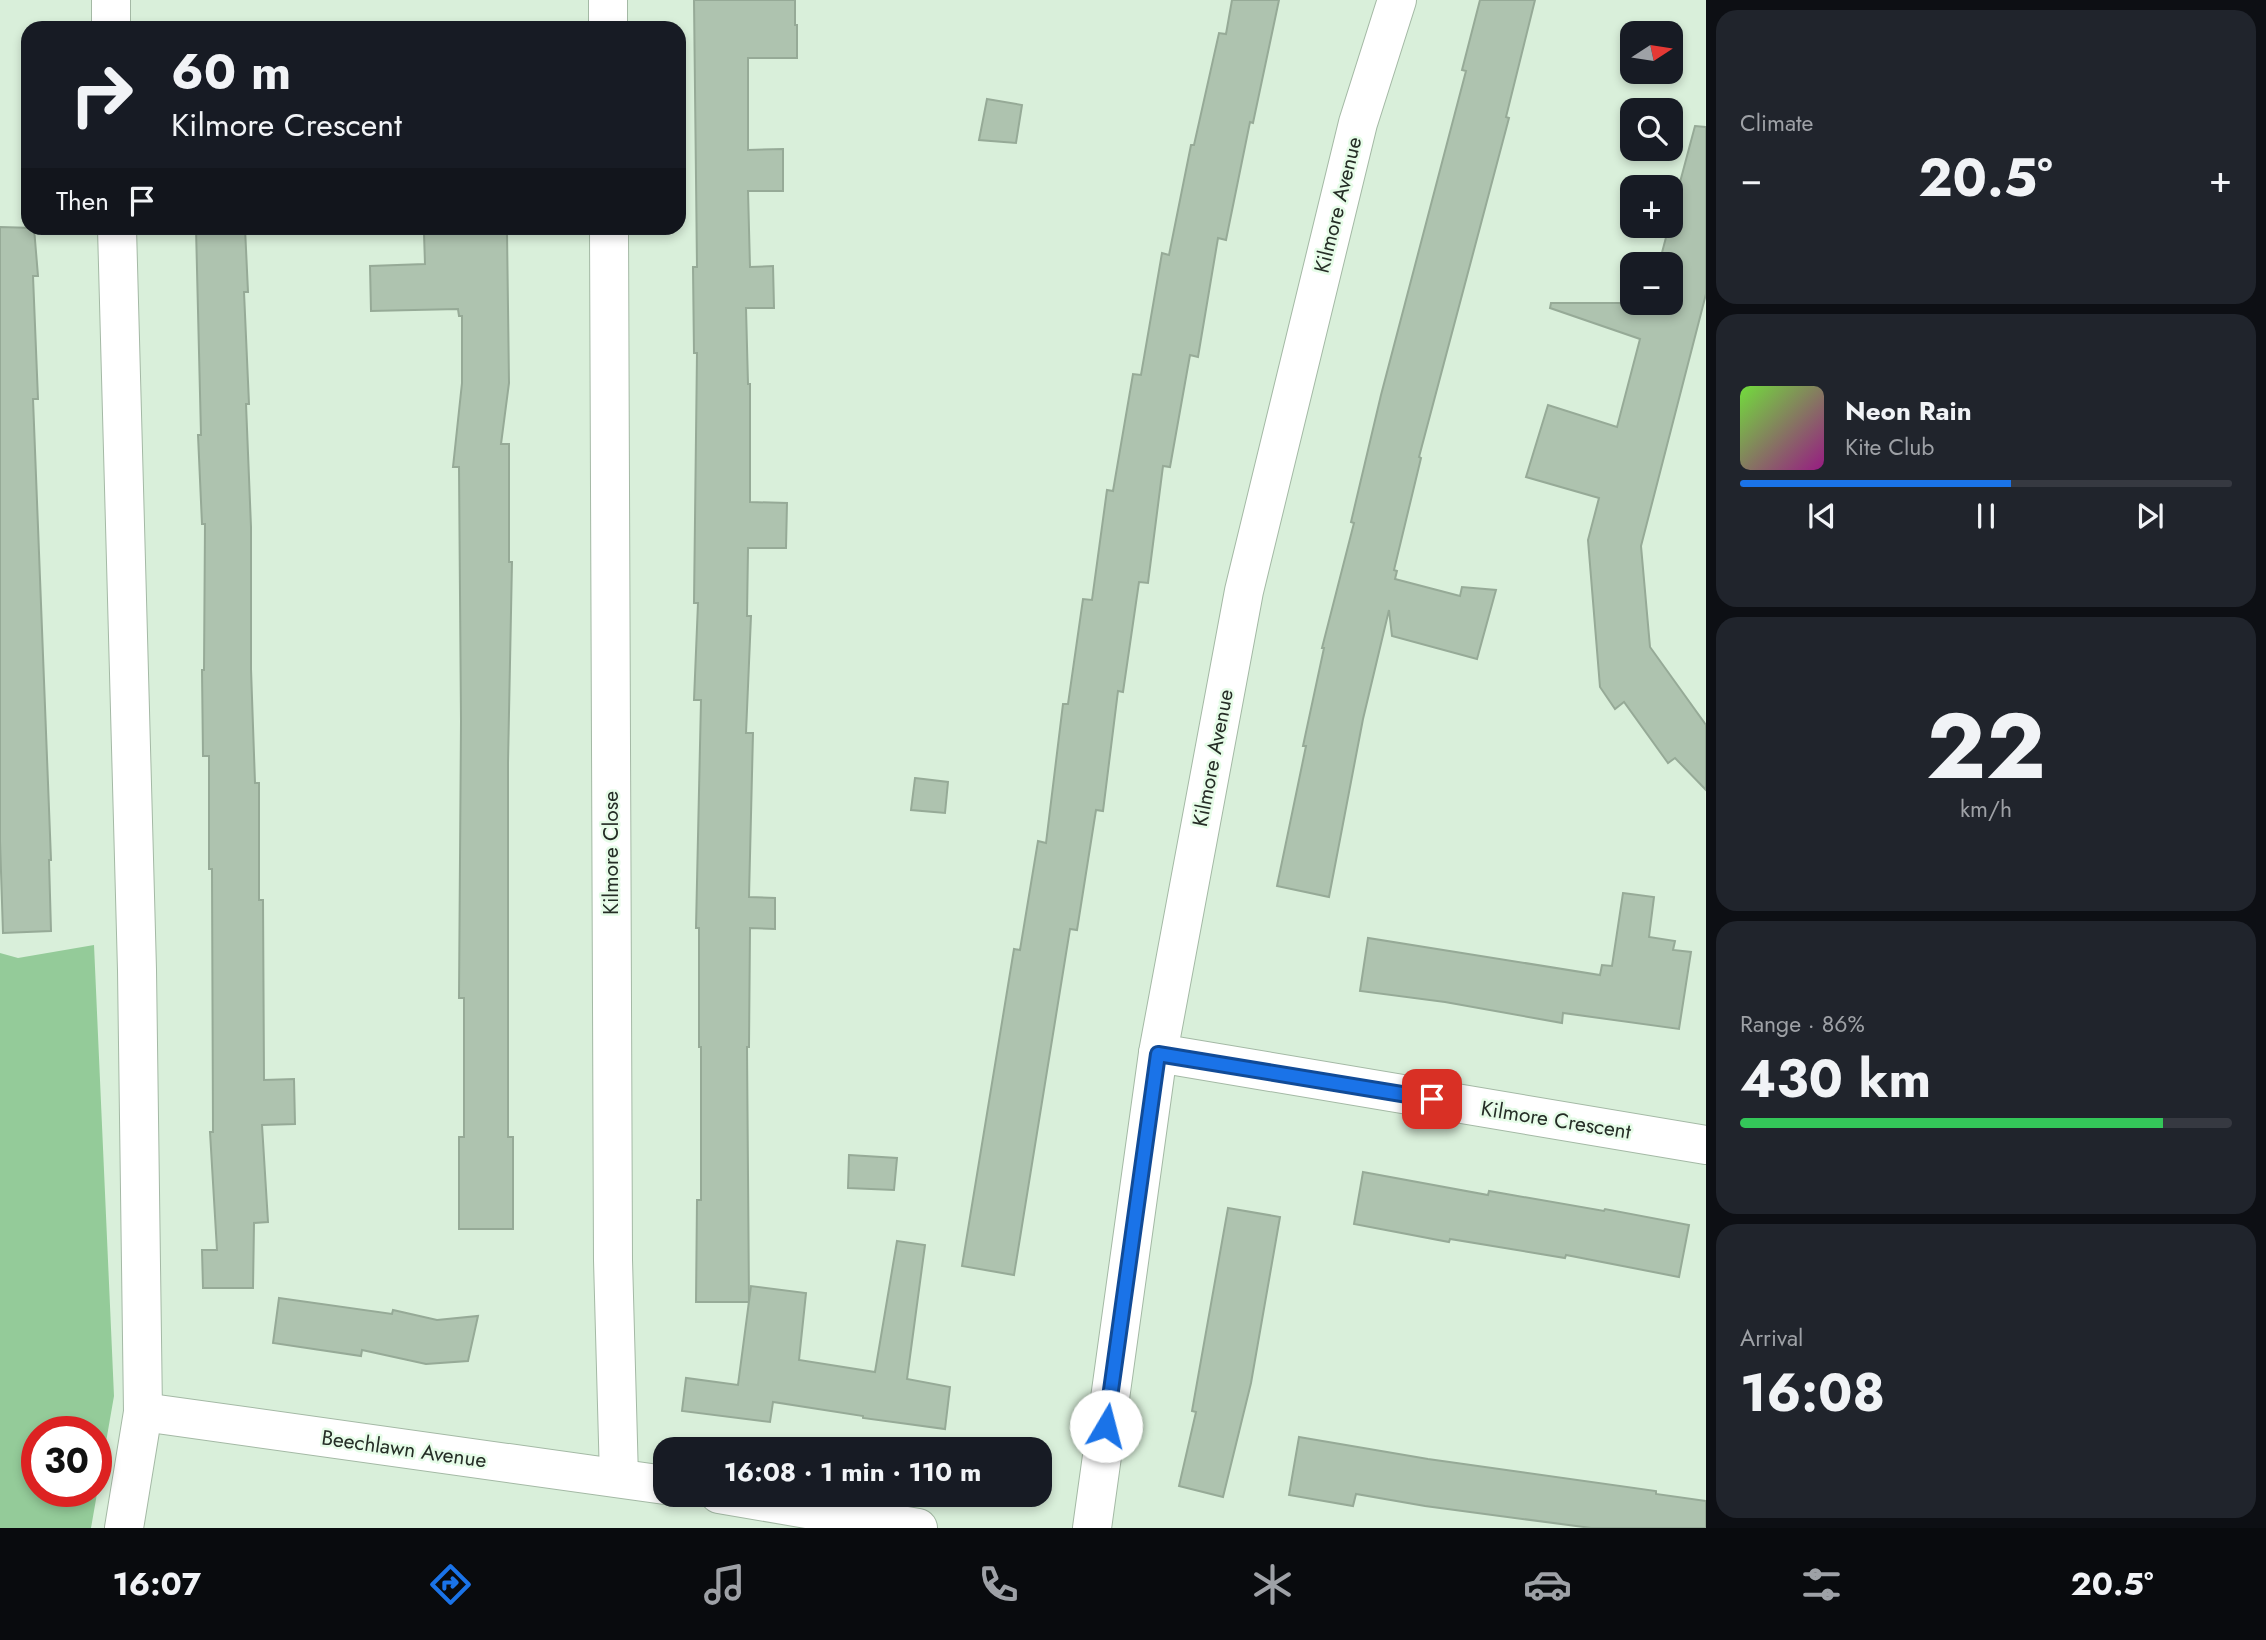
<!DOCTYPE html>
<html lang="en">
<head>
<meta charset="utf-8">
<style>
	body { margin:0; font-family:Jost,sans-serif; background:#20242c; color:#f1f3f6; height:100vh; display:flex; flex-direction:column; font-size:26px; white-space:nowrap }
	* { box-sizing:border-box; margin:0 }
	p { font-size:23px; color:#9ea1a6 }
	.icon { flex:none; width:38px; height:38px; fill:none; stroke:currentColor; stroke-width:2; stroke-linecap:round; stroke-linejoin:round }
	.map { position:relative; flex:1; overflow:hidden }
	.details { display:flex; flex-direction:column; gap:10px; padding:10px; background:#0d0f14; width:560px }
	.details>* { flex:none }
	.top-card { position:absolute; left:21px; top:21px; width:665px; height:214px; border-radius:21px; box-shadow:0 4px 10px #0003; background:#171b24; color:#f1f3f6; overflow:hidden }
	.needle { width:46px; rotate:78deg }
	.tools { position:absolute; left:1620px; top:21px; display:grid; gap:14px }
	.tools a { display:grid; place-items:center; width:63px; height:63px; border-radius:14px; background:#171b24; box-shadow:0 4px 10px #0003; font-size:35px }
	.speed { position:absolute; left:21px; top:1416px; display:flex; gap:14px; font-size:35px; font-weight:700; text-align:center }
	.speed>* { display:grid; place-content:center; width:91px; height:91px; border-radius:50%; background:#171b24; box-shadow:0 4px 10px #0003; line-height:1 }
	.speed .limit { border:10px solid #d22; background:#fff; color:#111 }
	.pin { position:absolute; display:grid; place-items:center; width:60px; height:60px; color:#fff; margin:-30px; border-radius:14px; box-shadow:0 4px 10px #0006 }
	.me { position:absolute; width:77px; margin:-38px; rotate:8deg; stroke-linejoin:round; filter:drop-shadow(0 0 5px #0008) }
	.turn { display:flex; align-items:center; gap:24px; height:147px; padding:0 35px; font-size:32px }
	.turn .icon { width:91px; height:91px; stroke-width:2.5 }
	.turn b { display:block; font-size:49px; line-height:60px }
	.then { display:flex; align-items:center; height:66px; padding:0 35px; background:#0003; gap:14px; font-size:26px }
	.big { font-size:52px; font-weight:700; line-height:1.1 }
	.details .tile { flex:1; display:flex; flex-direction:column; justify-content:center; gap:10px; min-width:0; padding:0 24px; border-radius:21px; background:#20242c }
	.details .dial { align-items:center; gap:0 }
	.dial b { font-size:91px; line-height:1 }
	.song { display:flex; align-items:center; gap:21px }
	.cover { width:84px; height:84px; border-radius:10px; background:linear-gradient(135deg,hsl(100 70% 55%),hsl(310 70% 35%)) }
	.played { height:7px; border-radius:4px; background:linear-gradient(90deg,#1a73e8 55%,#363941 55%) }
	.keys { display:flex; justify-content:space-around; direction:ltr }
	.heat { display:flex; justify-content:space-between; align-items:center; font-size:38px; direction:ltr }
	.charge { height:10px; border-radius:5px; background:linear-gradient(90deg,#34c759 86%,#363941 0) }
	.trip { position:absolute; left:653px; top:1437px; width:399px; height:70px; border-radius:21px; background:#171b24; box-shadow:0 4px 10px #0003; font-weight:700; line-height:70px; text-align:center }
	.dock { display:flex; height:112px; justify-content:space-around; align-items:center; background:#090b0e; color:#9ea1a6 }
	.dock .icon { width:49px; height:49px }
	.dock .active { color:#1a73e8 }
	.dock b { font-size:32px; color:#f1f3f6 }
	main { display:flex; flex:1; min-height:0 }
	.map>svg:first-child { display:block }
	.green { fill:#94cb99; fill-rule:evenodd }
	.building { fill:#aec3af; stroke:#96aa97; stroke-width:2 }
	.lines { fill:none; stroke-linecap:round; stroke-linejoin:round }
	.street-casing { stroke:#a4b9a5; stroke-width:40 }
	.street { stroke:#fff; stroke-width:38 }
	.route-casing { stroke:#114b97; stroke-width:18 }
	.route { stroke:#1a73e8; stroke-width:12 }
	.labels { text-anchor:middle; stroke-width:5; stroke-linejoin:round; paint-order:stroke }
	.street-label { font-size:21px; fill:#252d26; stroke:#e6fce8 }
</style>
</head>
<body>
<main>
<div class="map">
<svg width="1706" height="1528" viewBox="0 0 1706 1528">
	<rect width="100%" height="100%" fill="#d9efda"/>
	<!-- green -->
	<path class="green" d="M94,945L114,1396L91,1528H0V953L18,958ZM37,1432H96V1491H37Z"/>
	<!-- building -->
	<g class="building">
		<polygon points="694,0 795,0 795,25 797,25 797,58 748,58 748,150 783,149 783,191 748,191 750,267 773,266 774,308 746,308 748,384 750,384 750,502 787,503 786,548 748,548 747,616 751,616 746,733 753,733 749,897 775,898 775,929 750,928 749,1047 747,1047 749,1302 696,1302 697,1200 701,1200 701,1047 699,1047 699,928 696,928 701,700 694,700 698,603 694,603 697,353 694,353 693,267 697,267"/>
		<polygon points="1232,0 1279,0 1253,123 1250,122 1226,240 1218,238 1198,357 1190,355 1170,467 1163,466 1148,583 1139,582 1123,692 1118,691 1103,811 1096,810 1077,930 1070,929 1014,1275 962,1266 1014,949 1020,950 1038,841 1046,843 1063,704 1068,704 1083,599 1092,600 1107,490 1113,491 1133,374 1141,375 1162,253 1169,255 1191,145 1194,145 1219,33 1226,34"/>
		<polygon points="1480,0 1535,0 1506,117 1509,118 1419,457 1421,458 1394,570 1397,571 1395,579 1460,596 1462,587 1496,590 1477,659 1392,636 1389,610 1363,719 1329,897 1277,886 1306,746 1303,746 1324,648 1322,648 1354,523 1351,522 1381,395 1466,71 1462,70"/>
		<polygon points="987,99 1022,105 1016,143 979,140"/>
		<polygon points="1695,126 1706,127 1706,294 1641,546 1650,647 1706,725 1706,790 1675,758 1668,763 1624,702 1615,709 1600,687 1588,540 1599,498 1526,477 1548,405 1617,427 1640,339 1550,308 1551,303 1671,303 1671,264 1659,264 1669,226 1671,226 1671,216"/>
		<polygon points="0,227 34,228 38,276 33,276 38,399 33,399 51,860 49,860 51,931 3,933 0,841"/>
		<polygon points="196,228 245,228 248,292 244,292 249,404 246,404 251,527 251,669 255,783 259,783 259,900 263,900 264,1080 294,1079 295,1124 262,1125 268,1222 254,1223 253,1288 203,1288 202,1250 217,1250 210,1132 213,1132 212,869 209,869 209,756 203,756 202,670 204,670 205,524 202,524 198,435 201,435"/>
		<polygon points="507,232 509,383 501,444 509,444 509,562 512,562 508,763 508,1137 513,1137 513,1229 459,1229 459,1137 464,1137 464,998 459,998 461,721 459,467 453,467 462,383 462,316 459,316 458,309 371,311 370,266 425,264 424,233"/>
		<polygon points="915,778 948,782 945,813 911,810"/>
		<polygon points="1623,893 1654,897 1649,937 1675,941 1673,950 1691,952 1679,1029 1563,1013 1562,1023 1445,1002 1360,991 1368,938 1600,975 1602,965 1612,966"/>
		<polygon points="849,1155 897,1158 894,1190 848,1188"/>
		<polygon points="1363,1172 1488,1195 1489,1191 1604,1211 1605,1209 1689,1225 1679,1277 1566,1255 1565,1258 1450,1239 1449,1242 1354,1224"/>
		<polygon points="1228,1208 1280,1217 1251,1383 1223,1497 1179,1486 1196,1412 1192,1411"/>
		<polygon points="897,1241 925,1245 907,1379 950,1387 945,1429 863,1418 863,1416 773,1402 770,1422 682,1411 686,1378 738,1385 751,1286 806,1293 799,1360 875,1372"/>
		<polygon points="279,1298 392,1314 393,1310 437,1320 478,1316 468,1361 426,1364 362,1350 361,1356 273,1343"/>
		<polygon points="1299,1437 1428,1459 1656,1491 1656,1494 1706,1501 1706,1528 1591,1528 1425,1506 1356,1494 1353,1506 1289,1495"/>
	</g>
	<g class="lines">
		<defs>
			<g id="street">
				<polyline points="111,0 111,28"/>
				<polyline points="608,0 608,28"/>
				<polyline points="117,228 137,970 143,1412 124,1528"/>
				<polyline points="609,228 613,1260 619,1478"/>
				<polyline points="1158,1053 1706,1145"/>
				<polyline points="143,1412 665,1485"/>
				<polyline points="719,1494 918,1528"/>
				<polyline points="1092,1528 1158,1053 1244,591 1358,123 1397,0"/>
			</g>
		</defs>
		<!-- street casing -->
		<use href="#street" class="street-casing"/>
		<!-- street -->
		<use href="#street" class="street"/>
	</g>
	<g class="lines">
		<defs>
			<polyline id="route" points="1106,1426 1158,1054 1432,1099"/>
		</defs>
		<!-- route casing -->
		<use href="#route" class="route-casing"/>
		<!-- route -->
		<use href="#route" class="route"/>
	</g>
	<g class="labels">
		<!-- street labels -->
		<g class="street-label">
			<text transform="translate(1338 205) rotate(-76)" y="7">Kilmore Avenue</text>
			<text transform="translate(1213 758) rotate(-79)" y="7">Kilmore Avenue</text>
			<text transform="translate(611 853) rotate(-90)" y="7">Kilmore Close</text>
			<text transform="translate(1556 1120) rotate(9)" y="7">Kilmore Crescent</text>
			<text transform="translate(404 1449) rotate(8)" y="7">Beechlawn Avenue</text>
		</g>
	</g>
</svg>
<div class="tools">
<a><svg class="needle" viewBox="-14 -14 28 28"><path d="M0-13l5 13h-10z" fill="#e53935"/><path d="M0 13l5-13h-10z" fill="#9ea1a6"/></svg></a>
<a><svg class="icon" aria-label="search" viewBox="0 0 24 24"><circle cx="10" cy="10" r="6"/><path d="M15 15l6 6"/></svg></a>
<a>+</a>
<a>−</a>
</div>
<div class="speed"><div class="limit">30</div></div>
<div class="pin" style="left:1432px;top:1099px;background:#d93025"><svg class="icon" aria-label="arrive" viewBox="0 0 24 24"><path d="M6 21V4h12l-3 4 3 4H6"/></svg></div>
<svg class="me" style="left:1106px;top:1426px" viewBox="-20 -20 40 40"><circle r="19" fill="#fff"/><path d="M0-13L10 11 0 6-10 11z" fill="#1a73e8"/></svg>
<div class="trip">16:08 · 1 min · 110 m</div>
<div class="top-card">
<div class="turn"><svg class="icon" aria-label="right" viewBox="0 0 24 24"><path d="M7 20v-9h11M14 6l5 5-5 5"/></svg><div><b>60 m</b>Kilmore Crescent</div></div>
<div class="then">Then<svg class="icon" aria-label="arrive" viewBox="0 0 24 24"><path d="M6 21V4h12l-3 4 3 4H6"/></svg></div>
</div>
</div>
<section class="details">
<div class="tile"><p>Climate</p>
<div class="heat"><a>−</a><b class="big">20.5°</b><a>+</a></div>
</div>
<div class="tile">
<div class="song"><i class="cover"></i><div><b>Neon Rain</b><p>Kite Club</p></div></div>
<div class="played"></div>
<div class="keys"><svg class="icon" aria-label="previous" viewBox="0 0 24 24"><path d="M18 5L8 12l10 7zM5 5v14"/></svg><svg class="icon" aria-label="pause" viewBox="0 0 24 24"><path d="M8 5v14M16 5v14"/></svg><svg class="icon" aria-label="next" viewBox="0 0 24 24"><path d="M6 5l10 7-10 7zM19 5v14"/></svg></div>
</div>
<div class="tile dial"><b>22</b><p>km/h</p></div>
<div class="tile"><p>Range · 86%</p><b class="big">430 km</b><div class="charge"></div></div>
<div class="tile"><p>Arrival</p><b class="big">16:08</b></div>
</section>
</main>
<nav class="dock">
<b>16:07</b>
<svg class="icon active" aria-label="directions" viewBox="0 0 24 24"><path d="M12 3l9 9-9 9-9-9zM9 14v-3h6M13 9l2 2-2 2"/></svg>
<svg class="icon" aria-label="music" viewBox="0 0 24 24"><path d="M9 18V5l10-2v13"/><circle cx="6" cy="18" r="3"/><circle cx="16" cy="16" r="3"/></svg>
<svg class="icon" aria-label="phone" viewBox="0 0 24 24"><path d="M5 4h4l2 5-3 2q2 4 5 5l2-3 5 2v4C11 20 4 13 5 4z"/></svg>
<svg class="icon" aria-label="climate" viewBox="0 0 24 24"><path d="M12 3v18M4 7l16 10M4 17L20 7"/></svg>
<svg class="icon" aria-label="car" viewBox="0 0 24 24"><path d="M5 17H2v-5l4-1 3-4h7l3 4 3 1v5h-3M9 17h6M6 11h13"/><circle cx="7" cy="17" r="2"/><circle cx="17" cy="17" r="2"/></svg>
<svg class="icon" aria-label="filters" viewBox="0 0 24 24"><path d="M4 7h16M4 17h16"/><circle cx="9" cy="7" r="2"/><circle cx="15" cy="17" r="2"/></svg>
<b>20.5°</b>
</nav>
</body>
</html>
